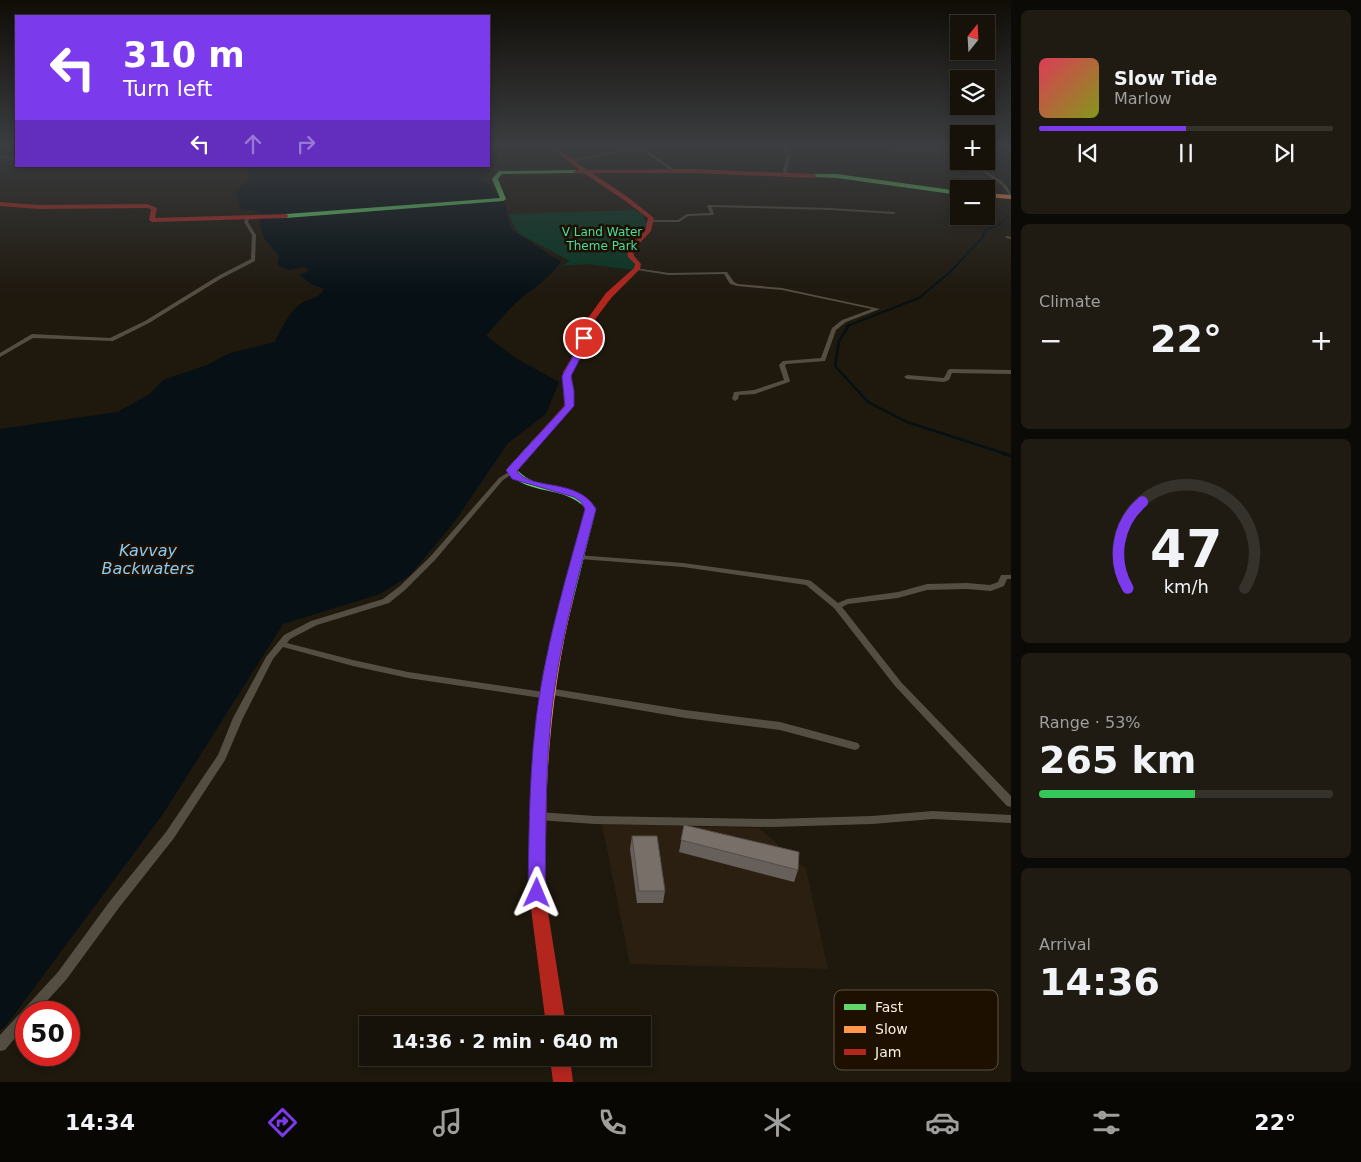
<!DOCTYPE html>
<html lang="en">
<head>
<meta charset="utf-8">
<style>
	body { margin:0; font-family:"DejaVu Sans",sans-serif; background:#1f1b13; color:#f1f3f6; height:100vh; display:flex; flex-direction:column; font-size:19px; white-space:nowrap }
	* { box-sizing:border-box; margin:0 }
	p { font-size:16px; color:#9e9e9c }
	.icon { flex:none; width:28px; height:28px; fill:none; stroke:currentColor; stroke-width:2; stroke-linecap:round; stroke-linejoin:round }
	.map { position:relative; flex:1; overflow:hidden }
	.drawer { display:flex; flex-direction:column; gap:10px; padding:10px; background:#0c0a06; width:350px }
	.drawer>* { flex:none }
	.top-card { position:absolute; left:15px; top:15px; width:475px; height:152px; border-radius:0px; box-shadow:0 2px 8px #0003,0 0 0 1px #35322b; background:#7c3aed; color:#fff; overflow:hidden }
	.needle { width:32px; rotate:18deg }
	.controls { position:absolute; left:950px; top:15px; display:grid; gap:10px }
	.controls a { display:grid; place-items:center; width:45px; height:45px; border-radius:0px; background:#16120a; box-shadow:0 2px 8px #0003,0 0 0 1px #35322b; font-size:25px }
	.speed { position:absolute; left:15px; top:1001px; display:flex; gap:10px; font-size:25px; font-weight:700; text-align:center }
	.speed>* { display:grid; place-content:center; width:65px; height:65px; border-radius:50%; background:#16120a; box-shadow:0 2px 8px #0003,0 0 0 1px #35322b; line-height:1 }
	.speed .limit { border:8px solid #d22; background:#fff; color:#111 }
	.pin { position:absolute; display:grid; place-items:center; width:42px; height:42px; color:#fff; margin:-21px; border:2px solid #fff; border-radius:50%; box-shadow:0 1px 5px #0007 }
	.me { position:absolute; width:55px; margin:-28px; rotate:1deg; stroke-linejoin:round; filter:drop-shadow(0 0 4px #0008) }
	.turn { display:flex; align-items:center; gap:18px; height:105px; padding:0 25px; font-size:22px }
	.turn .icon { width:65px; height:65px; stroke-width:2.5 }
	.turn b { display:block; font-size:35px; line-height:42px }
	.lanes { display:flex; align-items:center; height:48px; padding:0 25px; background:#0003; justify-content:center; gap:25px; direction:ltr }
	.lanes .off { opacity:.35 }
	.big { font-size:38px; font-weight:700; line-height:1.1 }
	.drawer .tile { flex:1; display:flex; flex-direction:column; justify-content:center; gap:8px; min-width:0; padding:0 18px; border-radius:8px; background:#1f1b13 }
	.drawer .dial { align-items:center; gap:0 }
	.dial svg { height:130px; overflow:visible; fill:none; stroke:#35322b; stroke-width:7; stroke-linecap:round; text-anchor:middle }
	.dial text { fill:#f1f3f6; stroke:none }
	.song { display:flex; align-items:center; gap:15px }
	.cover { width:60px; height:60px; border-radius:8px; background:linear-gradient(135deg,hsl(350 70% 55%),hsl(70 70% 35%)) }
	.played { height:5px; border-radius:2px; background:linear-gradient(90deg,#7c3aed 50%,#35322b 50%) }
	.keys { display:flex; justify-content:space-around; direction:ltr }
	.heat { display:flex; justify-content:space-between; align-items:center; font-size:28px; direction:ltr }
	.charge { height:8px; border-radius:4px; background:linear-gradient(90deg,#34c759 53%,#35322b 0) }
	.trip { position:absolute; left:359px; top:1016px; width:292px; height:50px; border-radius:0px; background:#16120a; box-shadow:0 2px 8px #0003,0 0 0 1px #35322b; font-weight:700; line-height:50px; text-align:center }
	.menu { display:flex; height:80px; justify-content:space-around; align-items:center; background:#090704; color:#9e9e9c }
	.menu .icon { width:35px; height:35px }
	.menu .current { color:#7c3aed }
	.menu b { font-size:22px; color:#f1f3f6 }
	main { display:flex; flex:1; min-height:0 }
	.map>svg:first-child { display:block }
	.education { fill:#2b1f12 }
	.green { fill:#063623 }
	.water { fill:#061015 }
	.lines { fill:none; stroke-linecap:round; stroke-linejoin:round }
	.stream-far3 { stroke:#061015; stroke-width:1 }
	.stream-far2 { stroke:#061015; stroke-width:2 }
	.stream-far1 { stroke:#061015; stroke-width:2.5 }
	.stream { stroke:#061015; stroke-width:3 }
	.street { fill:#544d42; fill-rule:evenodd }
	.fast { fill:#63d668; fill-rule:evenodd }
	.slow { fill:#ff974d; fill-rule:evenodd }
	.jam { fill:#b3261e; fill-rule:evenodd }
	.wall { fill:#675f59 }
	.building { fill:#786f68; stroke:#544e49 }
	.route { fill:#7c3aed; stroke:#51269a }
	.labels { text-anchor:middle; stroke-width:5; stroke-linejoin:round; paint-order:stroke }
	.far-park-label { font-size:12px; fill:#46dea4; stroke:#1d1000 }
	.water-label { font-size:16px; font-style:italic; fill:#87cbf7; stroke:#1d1000 }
	.key { fill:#1d1000; stroke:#5f5344; stroke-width:1 }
	.key-label { font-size:14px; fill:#f9efe3 }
</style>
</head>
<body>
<main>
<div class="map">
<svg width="1011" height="1082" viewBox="0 0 1011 1082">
	<rect width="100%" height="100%" fill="#1e180d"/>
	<!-- education -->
	<polygon class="education" points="602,824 759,828 806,869 828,969 630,964"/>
	<!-- green -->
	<polygon class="green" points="635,210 641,213 647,224 626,252 634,262 635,270 586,264 562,266 570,261 518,233 508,214"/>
	<!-- water -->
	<path class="water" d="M489,147L500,154L495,165L480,182L493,185L491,189L505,203L511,229L561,262C549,278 539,284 524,296C509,308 498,322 486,336L517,359L559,382L546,414L508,443L455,521L410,575L380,594L283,624L163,814L5,1027L0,1030V429L117,412L150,394L163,380L207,365L230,353L275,342C281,329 289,311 302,303C311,297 318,300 324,289L313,285L299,275L309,271L304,267L289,270L277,265L279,256L264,238L259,223L263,215L254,210H241L236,191L251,177L245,166H489Z"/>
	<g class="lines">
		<!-- stream-far3 -->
		<g class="stream-far3">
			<polyline points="987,167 1011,163"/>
			<polyline points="959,190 956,189 955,180 968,170 975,168"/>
			<polyline points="986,203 1007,216 1003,223 997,225"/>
		</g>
		<!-- stream-far2 -->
		<polyline class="stream-far2" points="847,326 919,298 950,272 983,237 984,231 1000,224"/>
		<!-- stream-far1 -->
		<polyline class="stream-far1" points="849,325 839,341 835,366 868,402 907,422 1006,454"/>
		<!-- stream -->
		<polyline class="stream" points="1002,453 1011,456"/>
		<!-- street -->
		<g class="street">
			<polygon points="779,145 783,145 791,156 787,169 788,176 786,177 784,176 783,169 787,156"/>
			<polygon points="986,145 989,145 988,151 986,152"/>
			<polygon points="890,148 940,148 959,151 959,153 940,150 889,150"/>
			<polygon points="645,149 675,170 675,172 673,172 644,151 621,152 568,162 566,161 621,150"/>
			<polygon points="0,156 16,158 16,160 0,158"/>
			<path d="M975,161H979C980,164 981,166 983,168C993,178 1011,182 1011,198L1002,185L981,170Z"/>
			<polygon points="709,205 830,208 894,212 896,213 894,214 830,210 712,207 714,215 688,216 679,222 650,222 648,221 650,220 678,220 687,214 710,213 707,206"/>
			<polygon points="246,217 249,218 248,222 256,235 255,261 222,278 149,323 113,341 33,338 0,357 0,353 32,334 110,338 145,321 218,276 251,259 252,235 244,222"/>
			<polygon points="1007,236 1011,237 1011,239 1006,238 1005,237"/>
			<polygon points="635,268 669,273 725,272 727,272 734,282 738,284 782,288 880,309 846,322 836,330 825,361 787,364 785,365 790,381 789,382 755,394 739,395 738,399 735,401 732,399 734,392 754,390 784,380 779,365 783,361 821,358 832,328 842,320 872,309 782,290 737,286 730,284 724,274 669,275 637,270 635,269"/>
			<polygon points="950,369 1011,370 1011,374 952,373 949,380 944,382 907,379 904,377 907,375 944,378 948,370"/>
			<polygon points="512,470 514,471 515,472 514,473 503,480 435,560 405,590 389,603 317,625 290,639 287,643 353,660 408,672 544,692 545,689 548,688 685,710 780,722 858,743 860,746 858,749 855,750 780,730 685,718 552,695 551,698 548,699 408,678 353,666 283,647 273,659 243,718 225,760 174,838 118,909 66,980 37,1012 26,1012 26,1025 5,1050 0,1051 0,1035 58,972 110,901 166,832 218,755 233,718 266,657 284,635 311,621 383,599 400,586 430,557 499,478"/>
			<polygon points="577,555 683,563 808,580 811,581 838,603 847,599 898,592 927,584 967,583 990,585 998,582 1001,575 1011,575 1011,579 1007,579 1004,586 991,591 967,589 927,590 898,598 848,604 842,607 901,682 1011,796 1011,807 1007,806 895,686 834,608 806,585 683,567 580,559 577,559 576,557"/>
			<polygon points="933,811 1011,815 1011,823 933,819 872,824 771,827 595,824 538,820 534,819 533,816 534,813 538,812 595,816 771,819 872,816"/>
		</g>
		<!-- fast -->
		<g class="fast">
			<polygon points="576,170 578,173 502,174 498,179 506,199 503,201 286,218 283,216 286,214 500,198 492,179 499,171"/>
			<polygon points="814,174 837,174 959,191 959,195 837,178 812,177"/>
			<path d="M536,439L541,442L517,470C540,494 575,480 596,509L574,597L568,601L562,597L586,509C565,484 526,497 506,470L533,440Z"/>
		</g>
		<!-- slow -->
		<g class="slow">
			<polygon points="986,193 1011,195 1011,199 986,197"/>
			<path d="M568,593L574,597C558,659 550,722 547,786L544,790L539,792L534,790L531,786L541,690L562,597Z"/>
		</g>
		<!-- jam -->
		<g class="jam">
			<polygon points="548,145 553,145 587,170 692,169 814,174 817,176 814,178 692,173 592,173 629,198 654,218 651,231 633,250 634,256 641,264 640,269 612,297 596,318 585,349 571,372 574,406 539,444 533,444 531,442 533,440 564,406 563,372 577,349 588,318 606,293 634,268 635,264 628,257 627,250 645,231 648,218 624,200 585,174 574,173 574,171 580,170"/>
			<polygon points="0,202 39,205 147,204 157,208 155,218 286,214 289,216 286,218 152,222 149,220 151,209 147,208 39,209 0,206"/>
			<polygon points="539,780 544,782 547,786 545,893 566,1025 546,1025 529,893 531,786 534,782"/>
			<polygon points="550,1058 570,1058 573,1082 553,1082"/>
		</g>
	</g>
	<!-- wall -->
	<g class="wall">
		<polygon points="684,825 798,870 794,882 679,852"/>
		<polygon points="632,836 665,891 663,903 637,903 630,849"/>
	</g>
	<!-- building -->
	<g class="building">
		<polygon points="684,825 799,852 798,870 681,840"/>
		<polygon points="632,836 657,836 665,891 639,891"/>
	</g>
	<!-- sky -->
	<linearGradient id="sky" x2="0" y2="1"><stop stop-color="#100d07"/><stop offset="0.49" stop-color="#3b3d40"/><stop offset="1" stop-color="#3b3d40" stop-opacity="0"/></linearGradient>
	<rect width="1011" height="296" fill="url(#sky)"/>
	<!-- route -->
	<path class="route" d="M584,336L588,338L585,349L571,376L574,391V406L517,471C530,491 578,477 596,509C577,582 556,654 550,729C545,784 546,839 545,893L543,899L537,901L531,899L528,893C529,838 529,783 535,729C543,654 565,582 585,509L581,502L574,497L512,479L506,470L565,406L562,376L577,349L580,338Z"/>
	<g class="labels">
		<!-- far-park labels -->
		<g class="far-park-label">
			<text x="602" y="236">V Land Water<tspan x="602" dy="14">Theme Park</tspan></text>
		</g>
		<!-- water labels -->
		<g class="water-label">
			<text x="148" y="556">Kavvay<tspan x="148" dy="18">Backwaters</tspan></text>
		</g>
	</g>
	<!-- legend -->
	<rect x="834" y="990" width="164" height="80" rx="8" class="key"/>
	<rect x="844" y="1004" width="22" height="6" fill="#63d668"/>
	<rect x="844" y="1026" width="22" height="7" fill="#ff974d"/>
	<rect x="844" y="1049" width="22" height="6" fill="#b3261e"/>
	<g class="key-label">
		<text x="875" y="1012">Fast</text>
		<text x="875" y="1034">Slow</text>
		<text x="875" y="1057">Jam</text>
	</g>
</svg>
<div class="controls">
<a><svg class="needle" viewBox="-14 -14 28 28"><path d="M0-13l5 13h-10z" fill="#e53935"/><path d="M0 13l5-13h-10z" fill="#9e9e9c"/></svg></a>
<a><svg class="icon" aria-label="layers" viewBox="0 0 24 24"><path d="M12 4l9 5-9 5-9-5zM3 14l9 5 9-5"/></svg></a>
<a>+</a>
<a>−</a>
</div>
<div class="speed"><div class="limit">50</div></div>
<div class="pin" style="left:584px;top:338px;background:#d93025"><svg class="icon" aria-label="arrive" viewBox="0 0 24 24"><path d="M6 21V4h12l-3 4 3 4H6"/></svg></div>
<svg class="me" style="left:537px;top:893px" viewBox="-20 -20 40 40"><path d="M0-17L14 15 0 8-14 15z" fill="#7c3aed" stroke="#fff" stroke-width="4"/></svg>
<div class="trip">14:36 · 2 min · 640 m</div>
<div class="top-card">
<div class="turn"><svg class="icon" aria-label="left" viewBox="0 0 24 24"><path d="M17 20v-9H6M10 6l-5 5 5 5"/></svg><div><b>310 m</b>Turn left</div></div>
<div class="lanes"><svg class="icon" aria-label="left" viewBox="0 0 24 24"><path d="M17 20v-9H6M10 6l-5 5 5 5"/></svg><svg class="icon off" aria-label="ahead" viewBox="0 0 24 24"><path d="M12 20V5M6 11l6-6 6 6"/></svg><svg class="icon off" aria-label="right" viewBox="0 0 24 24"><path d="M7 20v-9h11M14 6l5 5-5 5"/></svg></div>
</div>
</div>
<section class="drawer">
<div class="tile">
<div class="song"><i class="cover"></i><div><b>Slow Tide</b><p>Marlow</p></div></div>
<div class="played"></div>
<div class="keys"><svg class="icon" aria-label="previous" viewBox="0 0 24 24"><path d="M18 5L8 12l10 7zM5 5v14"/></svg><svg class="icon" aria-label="pause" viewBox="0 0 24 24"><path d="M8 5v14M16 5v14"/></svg><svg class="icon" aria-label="next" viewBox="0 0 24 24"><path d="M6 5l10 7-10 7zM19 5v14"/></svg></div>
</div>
<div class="tile"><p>Climate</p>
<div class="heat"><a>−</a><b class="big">22°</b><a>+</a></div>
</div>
<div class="tile dial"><svg viewBox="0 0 100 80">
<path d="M14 69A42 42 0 1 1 86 69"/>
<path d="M14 69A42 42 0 0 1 23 16" stroke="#7c3aed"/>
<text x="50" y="56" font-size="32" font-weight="700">47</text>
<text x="50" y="72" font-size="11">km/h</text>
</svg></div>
<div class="tile"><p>Range · 53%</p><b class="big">265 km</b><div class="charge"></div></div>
<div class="tile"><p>Arrival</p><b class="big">14:36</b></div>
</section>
</main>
<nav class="menu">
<b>14:34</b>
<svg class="icon current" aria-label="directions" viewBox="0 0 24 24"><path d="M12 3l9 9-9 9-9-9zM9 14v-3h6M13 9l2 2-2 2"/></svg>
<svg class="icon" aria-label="music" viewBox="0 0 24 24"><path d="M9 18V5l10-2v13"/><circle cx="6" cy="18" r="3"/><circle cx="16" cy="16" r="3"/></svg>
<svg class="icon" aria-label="phone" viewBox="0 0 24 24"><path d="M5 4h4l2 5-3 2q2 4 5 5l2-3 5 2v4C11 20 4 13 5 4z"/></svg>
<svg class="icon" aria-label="climate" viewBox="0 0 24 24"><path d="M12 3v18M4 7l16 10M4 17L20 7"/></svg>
<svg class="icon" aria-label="car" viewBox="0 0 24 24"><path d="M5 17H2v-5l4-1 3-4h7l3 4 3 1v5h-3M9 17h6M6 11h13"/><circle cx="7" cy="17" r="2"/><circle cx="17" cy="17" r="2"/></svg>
<svg class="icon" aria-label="filters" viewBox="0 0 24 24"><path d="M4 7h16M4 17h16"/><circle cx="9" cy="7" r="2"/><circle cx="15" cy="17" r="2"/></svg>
<b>22°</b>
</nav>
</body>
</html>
